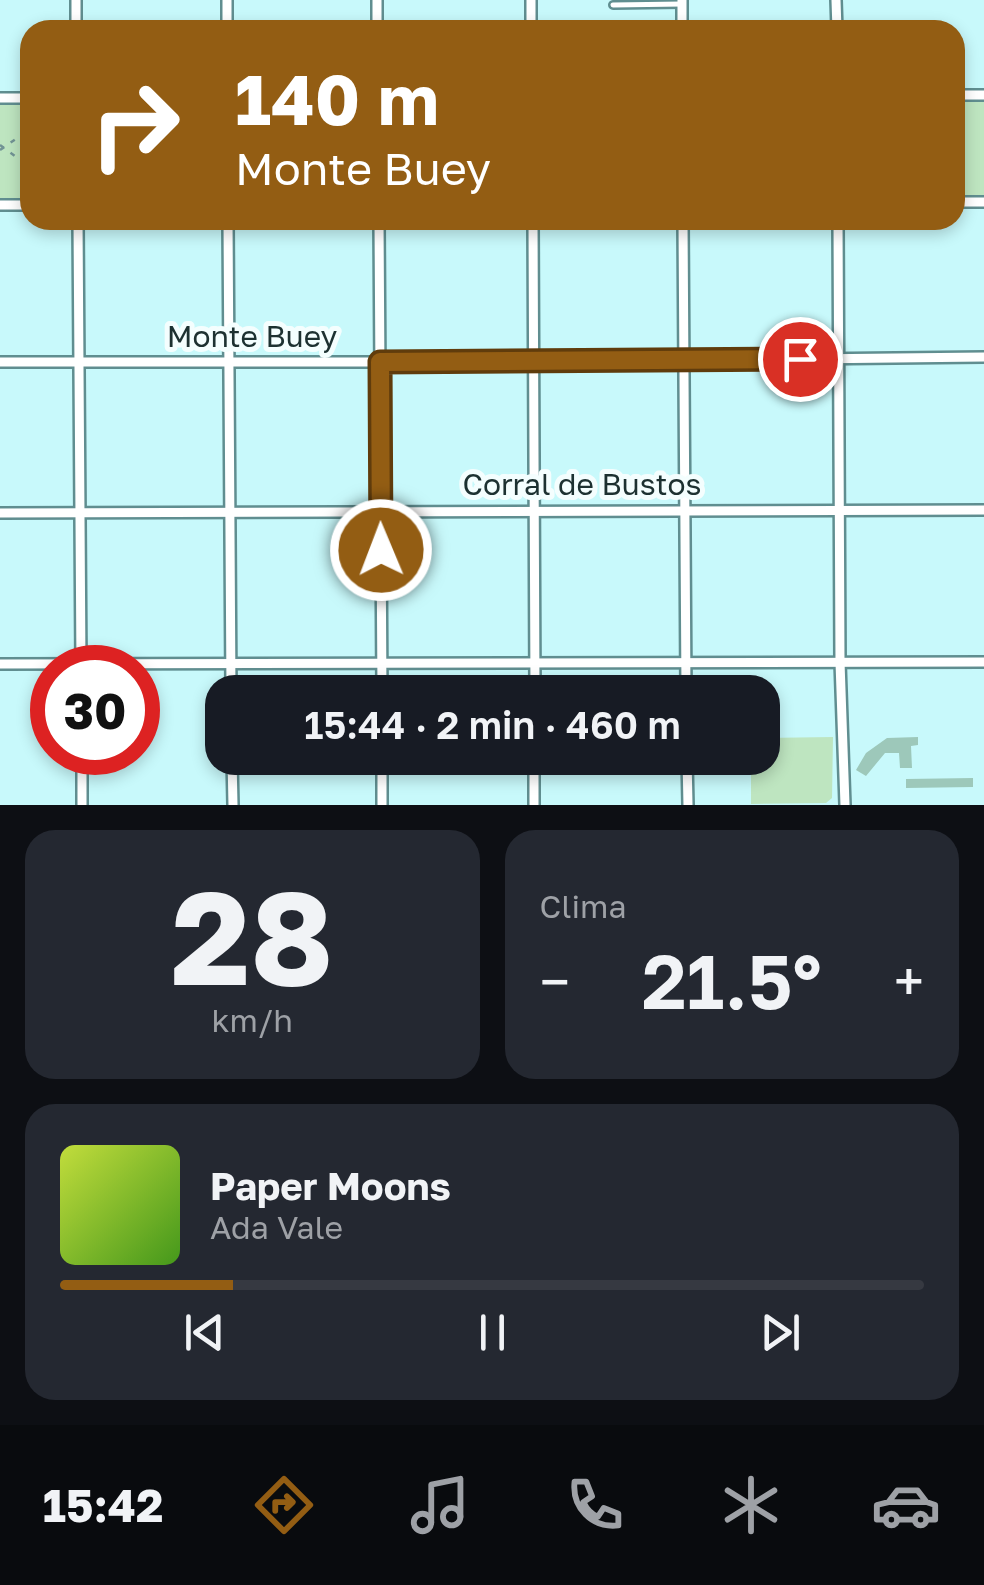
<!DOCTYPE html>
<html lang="es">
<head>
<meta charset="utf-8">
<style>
	body { margin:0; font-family:"Golos Text",sans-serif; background:#242831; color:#f1f3f6; height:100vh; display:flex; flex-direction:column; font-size:38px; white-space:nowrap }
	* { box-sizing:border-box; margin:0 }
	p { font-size:32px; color:#9ea1a6 }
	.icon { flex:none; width:55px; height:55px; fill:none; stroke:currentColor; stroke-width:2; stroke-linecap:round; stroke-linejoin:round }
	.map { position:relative; height:805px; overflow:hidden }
	.sheet { display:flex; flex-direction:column; gap:25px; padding:25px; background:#0d0f14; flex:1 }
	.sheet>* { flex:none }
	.banner { position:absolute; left:20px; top:20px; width:945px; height:210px; border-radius:30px; box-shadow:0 5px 15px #0003; background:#935d13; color:#fff; overflow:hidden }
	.speed { position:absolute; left:30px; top:645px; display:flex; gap:20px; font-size:50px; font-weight:700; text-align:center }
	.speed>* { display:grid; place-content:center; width:130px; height:130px; border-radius:50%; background:#171b24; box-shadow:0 5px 15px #0003; line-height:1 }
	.speed .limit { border:15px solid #d22; background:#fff; color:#111 }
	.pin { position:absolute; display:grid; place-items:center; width:85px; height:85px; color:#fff; margin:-42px; border:5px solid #fff; border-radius:50%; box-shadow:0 2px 10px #0007 }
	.me { position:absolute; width:110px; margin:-55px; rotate:359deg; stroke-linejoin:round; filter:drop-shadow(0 0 8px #0008) }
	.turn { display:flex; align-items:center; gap:35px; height:210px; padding:0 50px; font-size:45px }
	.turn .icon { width:130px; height:130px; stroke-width:2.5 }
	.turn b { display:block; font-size:70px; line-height:85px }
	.big { font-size:75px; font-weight:600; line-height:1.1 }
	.sheet .card { flex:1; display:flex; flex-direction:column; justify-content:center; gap:15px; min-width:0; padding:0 35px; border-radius:30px; background:#242831 }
	.sheet .dial { align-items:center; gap:0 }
	.dial b { font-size:130px; line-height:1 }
	.song { display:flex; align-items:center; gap:30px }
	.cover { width:120px; height:120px; border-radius:15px; background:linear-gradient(135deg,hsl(70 70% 55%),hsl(100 70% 35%)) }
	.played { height:10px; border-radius:5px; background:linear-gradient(90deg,#935d13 20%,#363941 20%) }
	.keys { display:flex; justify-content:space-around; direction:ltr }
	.heat { display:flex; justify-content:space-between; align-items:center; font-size:55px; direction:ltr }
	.sheet .tiles { flex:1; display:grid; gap:25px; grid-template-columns:1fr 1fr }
	.card:last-child { grid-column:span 2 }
	.trip { position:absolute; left:205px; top:675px; width:575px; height:100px; border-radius:30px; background:#171b24; box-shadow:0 5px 15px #0003; font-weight:600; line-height:100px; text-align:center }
	.tabs { display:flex; height:160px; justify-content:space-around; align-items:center; background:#090b0e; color:#9ea1a6 }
	.tabs .icon { width:70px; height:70px }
	.tabs .current { color:#935d13 }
	.tabs b { font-size:45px; color:#f1f3f6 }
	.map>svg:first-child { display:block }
	.green { fill:#bee5c0 }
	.building { fill:#9dc8ba }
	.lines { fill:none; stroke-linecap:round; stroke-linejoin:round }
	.service-casing { stroke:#608e90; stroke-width:10 }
	.minor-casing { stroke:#608e90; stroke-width:14 }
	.path { stroke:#729495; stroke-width:2.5; stroke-dasharray:5 8; stroke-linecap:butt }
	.service { stroke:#fff; stroke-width:5 }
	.minor { stroke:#fff; stroke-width:9 }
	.route-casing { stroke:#603c0c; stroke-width:25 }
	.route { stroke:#935d13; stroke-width:18 }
	.labels { text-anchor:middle; stroke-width:10; stroke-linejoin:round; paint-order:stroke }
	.street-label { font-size:30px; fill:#1d3131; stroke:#f4fefe }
</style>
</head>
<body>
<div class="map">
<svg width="984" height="805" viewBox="0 0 984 805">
	<rect width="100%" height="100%" fill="#c8f9fb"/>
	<!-- green -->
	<g class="green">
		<rect x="0" y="101" width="30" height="100"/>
		<polygon points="984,101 984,195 955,195 955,102"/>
		<polygon points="833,737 832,798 826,803 751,804 751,758 762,758 763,738"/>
	</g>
	<!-- building -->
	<g class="building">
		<polygon points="918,737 918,745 911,746 912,768 900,768 899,753 885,753 866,776 856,770 866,753 887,738"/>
		<polygon points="973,778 973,787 906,788 906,779"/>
	</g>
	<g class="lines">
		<defs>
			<polyline id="service" points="613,5 682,4"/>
			<g id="minor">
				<polyline points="76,0 76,30"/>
				<polyline points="227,0 227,30"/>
				<polyline points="377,0 377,30"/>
				<polyline points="531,0 531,30"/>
				<polyline points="836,0 837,30"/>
				<polyline points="682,30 682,0"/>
				<polyline points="955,95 984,95"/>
				<polyline points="0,98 30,98"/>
				<polyline points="955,202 984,202"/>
				<polyline points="0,205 30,205"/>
				<polyline points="78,220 81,667"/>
				<polyline points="228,220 231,692"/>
				<polyline points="379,220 382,692"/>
				<polyline points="533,220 535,692"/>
				<polyline points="683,220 686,692"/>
				<polyline points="838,220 840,662 845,805"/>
				<polyline points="0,362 534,362 984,357"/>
				<polyline points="0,513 984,510"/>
				<polyline points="0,664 984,662"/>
				<polyline points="82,752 82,805"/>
				<polyline points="232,758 233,805"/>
				<polyline points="382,758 382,805"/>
				<polyline points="687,758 688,805"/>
				<polyline points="534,805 534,758"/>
			</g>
		</defs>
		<!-- service casing -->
		<use href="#service" class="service-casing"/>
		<!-- minor casing -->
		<use href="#minor" class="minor-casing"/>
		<!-- path -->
		<g class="path">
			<polyline points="0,145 30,167"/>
			<polyline points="0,150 30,129"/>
		</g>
		<!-- service -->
		<use href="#service" class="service"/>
		<!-- minor -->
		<use href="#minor" class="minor"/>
	</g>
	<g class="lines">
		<defs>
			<polyline id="route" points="381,550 380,362 800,359"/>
		</defs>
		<!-- route casing -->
		<use href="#route" class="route-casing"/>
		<!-- route -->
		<use href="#route" class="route"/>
	</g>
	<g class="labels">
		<!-- street labels -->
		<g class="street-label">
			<text x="252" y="347">Monte Buey</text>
			<text x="582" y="495">Corral de Bustos</text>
		</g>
	</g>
</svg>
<div class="speed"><div class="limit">30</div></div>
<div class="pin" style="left:800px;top:359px;background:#d93025"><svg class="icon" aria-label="arrive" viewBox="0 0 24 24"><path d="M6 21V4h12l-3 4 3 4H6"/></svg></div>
<svg class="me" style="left:381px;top:550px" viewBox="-20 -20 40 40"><circle r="17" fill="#935d13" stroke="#fff" stroke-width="3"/><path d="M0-11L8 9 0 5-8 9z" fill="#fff"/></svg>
<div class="trip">15:44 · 2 min · 460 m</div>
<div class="banner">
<div class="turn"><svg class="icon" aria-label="right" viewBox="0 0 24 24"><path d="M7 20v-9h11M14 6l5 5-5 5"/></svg><div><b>140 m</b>Monte Buey</div></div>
</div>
</div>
<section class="sheet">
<div class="tiles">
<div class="card dial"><b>28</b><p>km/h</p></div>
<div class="card"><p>Clima</p>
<div class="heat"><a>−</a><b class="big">21.5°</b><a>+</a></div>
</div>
<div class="card">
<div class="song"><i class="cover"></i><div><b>Paper Moons</b><p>Ada Vale</p></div></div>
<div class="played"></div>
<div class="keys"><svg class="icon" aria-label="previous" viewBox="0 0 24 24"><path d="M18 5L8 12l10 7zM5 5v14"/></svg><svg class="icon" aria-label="pause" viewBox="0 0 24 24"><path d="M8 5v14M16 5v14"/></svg><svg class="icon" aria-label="next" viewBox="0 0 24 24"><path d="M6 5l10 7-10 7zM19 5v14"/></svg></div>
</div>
</div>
</section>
<nav class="tabs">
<b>15:42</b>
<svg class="icon current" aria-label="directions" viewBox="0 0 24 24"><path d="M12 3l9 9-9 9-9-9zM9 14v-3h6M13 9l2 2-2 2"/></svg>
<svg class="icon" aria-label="music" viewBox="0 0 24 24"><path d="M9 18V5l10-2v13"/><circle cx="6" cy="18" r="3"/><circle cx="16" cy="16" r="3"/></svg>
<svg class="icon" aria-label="phone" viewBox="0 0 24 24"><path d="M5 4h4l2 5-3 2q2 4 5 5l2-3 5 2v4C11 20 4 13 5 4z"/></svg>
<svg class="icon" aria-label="climate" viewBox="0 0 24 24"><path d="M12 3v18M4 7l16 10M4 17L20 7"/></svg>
<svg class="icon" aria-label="car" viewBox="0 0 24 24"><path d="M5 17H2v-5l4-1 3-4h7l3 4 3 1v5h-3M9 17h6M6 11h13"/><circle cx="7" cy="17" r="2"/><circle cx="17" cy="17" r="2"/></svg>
</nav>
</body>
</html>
